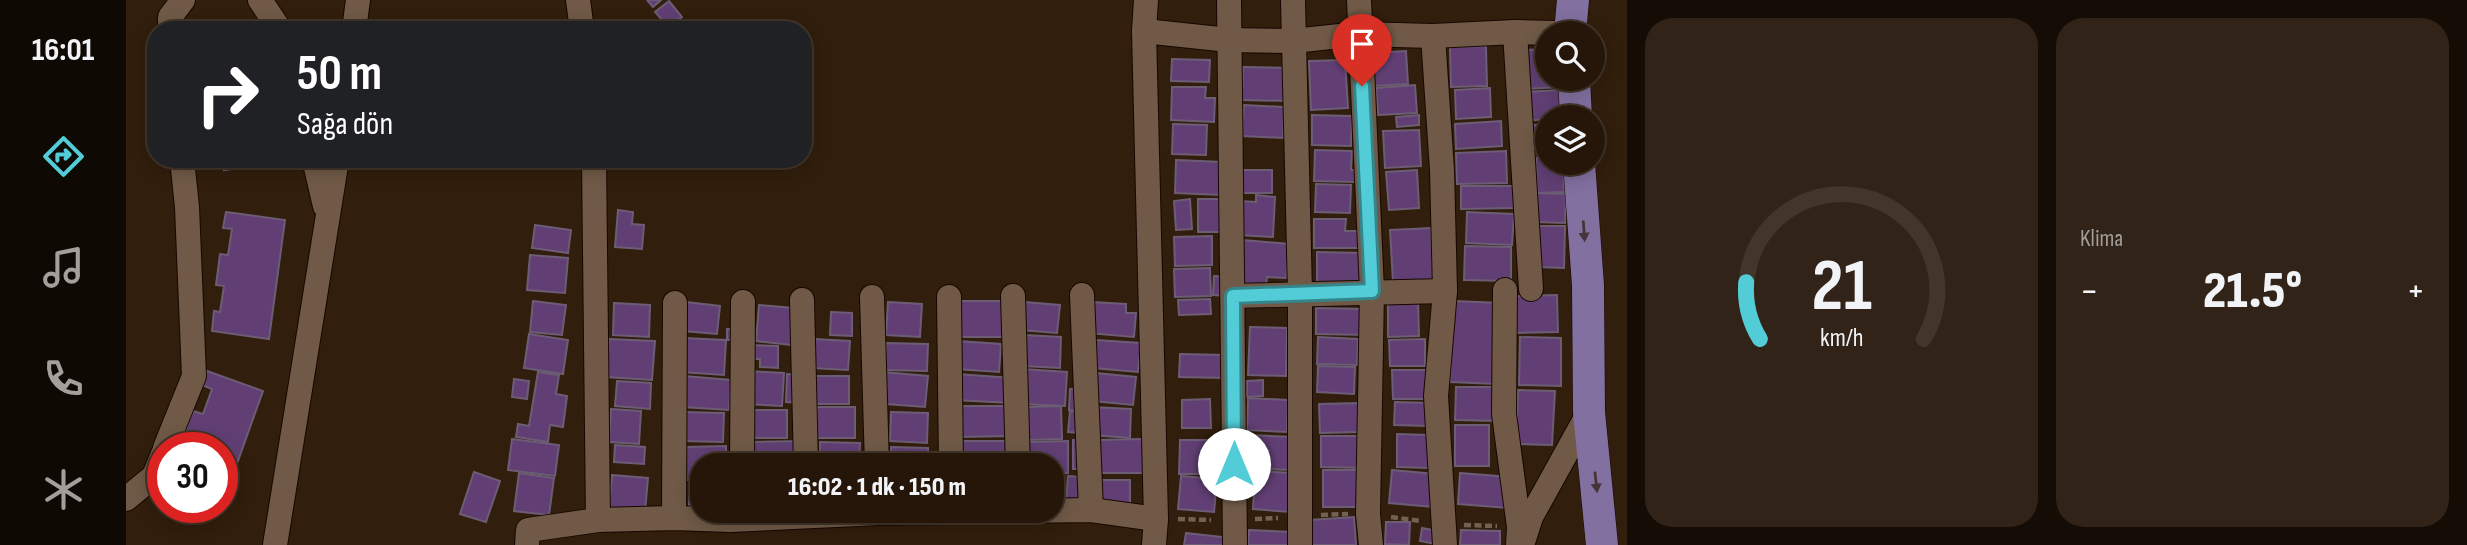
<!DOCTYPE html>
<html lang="tr">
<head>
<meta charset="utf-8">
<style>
	body { margin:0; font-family:"Sofia Sans Condensed",sans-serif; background:#312317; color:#f1f3f6; height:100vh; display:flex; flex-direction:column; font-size:26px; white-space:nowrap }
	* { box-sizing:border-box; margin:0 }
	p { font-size:23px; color:#a39f9c }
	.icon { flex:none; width:38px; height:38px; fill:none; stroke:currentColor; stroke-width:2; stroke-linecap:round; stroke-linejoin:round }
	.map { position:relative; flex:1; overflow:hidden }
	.drawer { display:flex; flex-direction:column; gap:18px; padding:18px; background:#140c05; width:840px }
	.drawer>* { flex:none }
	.top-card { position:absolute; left:21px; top:21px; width:665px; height:147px; border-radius:28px; box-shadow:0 4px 18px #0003,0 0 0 2px #42352a; background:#202124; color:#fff; overflow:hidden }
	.fabs { position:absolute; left:1409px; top:21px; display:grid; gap:14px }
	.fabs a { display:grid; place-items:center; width:70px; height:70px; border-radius:50%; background:#251609; box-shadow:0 4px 18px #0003,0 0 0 2px #42352a; font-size:35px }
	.speed { position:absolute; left:21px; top:432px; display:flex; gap:14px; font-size:35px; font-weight:700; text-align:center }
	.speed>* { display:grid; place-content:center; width:91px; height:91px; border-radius:50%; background:#251609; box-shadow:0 4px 18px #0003,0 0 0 2px #42352a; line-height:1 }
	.speed .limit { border:10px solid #d22; background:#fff; color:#111 }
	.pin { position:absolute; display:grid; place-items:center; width:60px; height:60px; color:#fff; margin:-72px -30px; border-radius:50% 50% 50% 0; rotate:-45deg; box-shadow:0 0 7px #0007 }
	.pin .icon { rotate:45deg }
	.me { position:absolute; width:77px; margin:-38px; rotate:0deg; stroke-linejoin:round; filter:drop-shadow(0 0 5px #0008) }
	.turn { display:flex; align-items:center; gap:24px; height:147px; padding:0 35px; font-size:32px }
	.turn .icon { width:91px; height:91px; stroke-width:2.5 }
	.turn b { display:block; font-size:49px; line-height:60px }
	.big { font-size:52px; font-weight:800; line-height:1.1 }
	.drawer .widget { flex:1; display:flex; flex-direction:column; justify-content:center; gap:10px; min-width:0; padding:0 24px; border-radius:28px; background:#312317 }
	.drawer .dial { align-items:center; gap:0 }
	.dial svg { height:182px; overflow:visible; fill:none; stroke:#42352a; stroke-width:7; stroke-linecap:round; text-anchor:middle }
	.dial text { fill:#f1f3f6; stroke:none }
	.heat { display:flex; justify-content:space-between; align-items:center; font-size:38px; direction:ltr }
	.drawer .tiles { flex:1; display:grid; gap:18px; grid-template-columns:repeat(2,1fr) }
	.trip { position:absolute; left:564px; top:453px; width:374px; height:70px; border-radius:28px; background:#251609; box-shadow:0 4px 18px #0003,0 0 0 2px #42352a; font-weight:800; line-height:70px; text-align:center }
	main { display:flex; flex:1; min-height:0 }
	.tab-bar { display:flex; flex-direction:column; width:126px; justify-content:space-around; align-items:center; background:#0f0904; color:#a39f9c }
	.tab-bar .icon { width:49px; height:49px }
	.tab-bar .current { color:#52ccd6 }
	.tab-bar b { font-size:32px; color:#f1f3f6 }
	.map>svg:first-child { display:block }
	.building { fill:#613f74; stroke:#6c5d75; stroke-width:2 }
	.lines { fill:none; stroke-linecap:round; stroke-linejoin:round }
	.minor-casing { stroke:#180700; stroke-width:26 }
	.major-casing { stroke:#180700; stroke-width:33 }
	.path { stroke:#736252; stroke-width:4.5; stroke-dasharray:7 3.5; stroke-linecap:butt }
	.minor { stroke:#705a47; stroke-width:24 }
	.major { stroke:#8270a0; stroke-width:32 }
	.oneway { fill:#46343a }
	.route-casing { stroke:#35858b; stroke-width:18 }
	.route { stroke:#52ccd6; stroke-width:12 }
</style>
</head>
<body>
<main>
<nav class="tab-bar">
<b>16:01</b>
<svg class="icon current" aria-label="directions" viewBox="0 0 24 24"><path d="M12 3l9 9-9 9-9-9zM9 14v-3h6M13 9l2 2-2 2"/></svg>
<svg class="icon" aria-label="music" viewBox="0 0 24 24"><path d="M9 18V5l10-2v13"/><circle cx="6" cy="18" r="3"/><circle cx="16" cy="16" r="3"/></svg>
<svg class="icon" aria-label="phone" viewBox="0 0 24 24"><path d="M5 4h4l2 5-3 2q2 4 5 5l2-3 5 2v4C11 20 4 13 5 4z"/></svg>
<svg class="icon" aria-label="climate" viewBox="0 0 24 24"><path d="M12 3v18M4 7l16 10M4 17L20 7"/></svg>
</nav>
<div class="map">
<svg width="1501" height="545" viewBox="0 0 1501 545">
	<rect width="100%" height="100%" fill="#311e0c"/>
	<!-- building -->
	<g class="building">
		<polygon points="521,0 535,0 527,7"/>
		<polygon points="543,1 556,17 542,27 529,12"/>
		<polygon points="1360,46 1361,86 1325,87 1324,47"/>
		<polygon points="1421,49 1421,79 1434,79 1435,87 1399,89 1397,50"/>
		<polygon points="1280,51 1282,84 1247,86 1246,53"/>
		<polygon points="1046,59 1084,60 1083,82 1045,81"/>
		<polygon points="1219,60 1222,108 1185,110 1183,61"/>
		<polygon points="1117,67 1164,68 1163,101 1116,100"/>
		<polygon points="1289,85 1291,113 1252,115 1250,88"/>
		<polygon points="1046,87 1080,87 1079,98 1089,98 1088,122 1045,120"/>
		<polygon points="1364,88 1365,117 1330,119 1329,90"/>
		<polygon points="1434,90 1437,117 1401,121 1399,92"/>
		<polygon points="1118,105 1158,107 1157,138 1116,136"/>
		<polygon points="1186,115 1226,116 1225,146 1186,145"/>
		<polygon points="1293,115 1293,125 1271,127 1270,117"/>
		<polygon points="1375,121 1376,146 1330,149 1329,124"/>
		<polygon points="1047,124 1081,125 1080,155 1046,154"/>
		<polygon points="1406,125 1421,125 1421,154 1407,155"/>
		<polygon points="1293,130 1295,166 1259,168 1257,131"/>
		<polygon points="1189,150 1226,151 1225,170 1232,170 1231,182 1188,181"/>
		<polygon points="1380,151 1381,183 1331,184 1330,153"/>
		<polygon points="1421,157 1421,163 1437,163 1438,192 1411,193 1410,158"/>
		<polygon points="96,159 151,159 152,162 98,170"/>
		<polygon points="1050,160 1097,162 1096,195 1049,193"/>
		<rect x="1115" y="170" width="31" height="23"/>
		<polygon points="1291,170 1293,208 1263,210 1260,172"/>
		<polygon points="1190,184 1225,185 1224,213 1189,212"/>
		<polygon points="1335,186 1389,186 1389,208 1335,209"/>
		<polygon points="1411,193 1440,194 1439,223 1410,222"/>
		<polygon points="1130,195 1149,197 1147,237 1113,235 1115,201 1130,202"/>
		<polygon points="1064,199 1066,229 1050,230 1048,201"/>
		<rect x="1072" y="199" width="24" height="33"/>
		<polygon points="492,210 507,212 506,224 518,225 516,249 489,247"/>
		<polygon points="100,212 159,220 143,339 86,331 88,311 94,312 98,286 90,285 94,254 102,255 106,229 97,228"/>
		<polygon points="1341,212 1388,214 1386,245 1340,243"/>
		<polygon points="1188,219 1220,219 1219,231 1236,231 1236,248 1188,248"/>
		<polygon points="409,225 445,230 442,253 406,248"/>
		<polygon points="1412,226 1439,226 1438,268 1412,267"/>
		<polygon points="1305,228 1307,279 1267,282 1264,230"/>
		<polygon points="1086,236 1086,265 1049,266 1048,237"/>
		<polygon points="1117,240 1163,244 1160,278 1141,277 1140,286 1113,284"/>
		<polygon points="1339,246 1385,247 1385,281 1338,280"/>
		<polygon points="1191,252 1239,253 1239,286 1191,285"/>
		<polygon points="404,255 442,258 439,293 401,290"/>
		<polygon points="1084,268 1085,296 1049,297 1048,269"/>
		<polygon points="1088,276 1101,277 1100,296 1087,295"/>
		<polygon points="1431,295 1432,332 1390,333 1389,296"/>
		<polygon points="1084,299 1085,314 1053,315 1052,300"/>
		<polygon points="1292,299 1293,336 1262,337 1262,300"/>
		<polygon points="407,301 440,305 436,335 404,332"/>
		<polygon points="835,301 879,301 878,337 835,337"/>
		<polygon points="1328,301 1375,303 1371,384 1324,382"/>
		<polygon points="560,302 594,306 591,334 557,331"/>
		<polygon points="762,302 796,304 794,337 760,335"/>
		<polygon points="898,302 934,305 931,333 895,330"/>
		<polygon points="966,302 1000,304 1000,313 1010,313 1008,337 963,333"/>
		<polygon points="488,303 524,305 523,337 487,335"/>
		<polygon points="633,305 668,308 665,345 630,341"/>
		<polygon points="1190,308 1241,309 1241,335 1190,334"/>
		<polygon points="705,312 726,313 726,336 704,335"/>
		<polygon points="1124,327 1161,328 1160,376 1122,375"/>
		<polygon points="601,329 613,329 614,340 601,340"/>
		<polygon points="403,334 442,340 437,374 398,368"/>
		<polygon points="898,335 935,337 934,368 896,366"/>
		<polygon points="1192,337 1232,339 1231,365 1191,364"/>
		<polygon points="1394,337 1435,338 1435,386 1393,385"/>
		<polygon points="557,338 600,340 598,375 555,372"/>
		<polygon points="483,339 529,341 526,380 480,377"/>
		<polygon points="688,339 724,341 722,370 686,368"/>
		<polygon points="1299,339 1299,366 1264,366 1263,340"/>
		<polygon points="970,340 1015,343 1012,372 967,368"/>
		<polygon points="832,341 875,344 873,372 830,369"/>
		<polygon points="760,343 802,344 801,371 760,370"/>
		<polygon points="623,345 652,346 652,368 634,367 634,359 623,359"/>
		<polygon points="1054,354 1099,355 1098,378 1053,377"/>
		<polygon points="1192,366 1229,367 1228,394 1191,392"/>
		<polygon points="897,369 941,372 939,406 896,404"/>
		<polygon points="1266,370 1302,370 1302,399 1267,399"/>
		<polygon points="81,371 137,391 98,500 96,499 96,448 63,448 65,443 56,440 67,411 77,414 86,389 76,385"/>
		<polygon points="622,371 658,373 656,406 620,404"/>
		<polygon points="412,372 433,375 430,394 441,396 437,427 424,425 422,442 390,437 392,424 403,426"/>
		<polygon points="757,372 802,376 799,407 760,404 761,385 757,385"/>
		<polygon points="970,373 1010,377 1007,405 967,401"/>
		<polygon points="661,374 674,375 673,403 660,402"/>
		<polygon points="831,374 886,378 884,403 829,400"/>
		<polygon points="558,376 605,380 603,410 556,407"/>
		<rect x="690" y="376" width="33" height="28"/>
		<polygon points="388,379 403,381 401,399 386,397"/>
		<polygon points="1137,380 1137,396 1121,397 1121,381"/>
		<polygon points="491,381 525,383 524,409 489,406"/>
		<polygon points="1330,387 1373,387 1372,421 1329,420"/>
		<polygon points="944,389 958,389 957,411 943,410"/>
		<polygon points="1392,390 1429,391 1426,445 1390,444"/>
		<polygon points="1122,398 1162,400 1161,432 1121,430"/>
		<polygon points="1084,399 1085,428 1056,428 1056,400"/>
		<polygon points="1269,402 1304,403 1302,426 1268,425"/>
		<polygon points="1233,403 1234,432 1194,433 1193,404"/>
		<polygon points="832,406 886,406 886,436 832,437"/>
		<polygon points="935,406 936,439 901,440 900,407"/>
		<rect x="691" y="407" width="38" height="31"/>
		<polygon points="966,407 1005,409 1004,438 965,435"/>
		<polygon points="485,409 515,411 513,444 483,442"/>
		<rect x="624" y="410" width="37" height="28"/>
		<polygon points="944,411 957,412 955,433 942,432"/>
		<polygon points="558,412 598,413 597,442 557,441"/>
		<polygon points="765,412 802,413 801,443 764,441"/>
		<rect x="1329" y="425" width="34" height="41"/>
		<polygon points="1271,434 1303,435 1303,468 1271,467"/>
		<polygon points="1124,435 1167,437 1166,470 1139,469 1139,459 1123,459"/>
		<polygon points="1195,436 1238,436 1238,468 1195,467"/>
		<polygon points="386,439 433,445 429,476 382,470"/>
		<polygon points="1017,439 1017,473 969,473 969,440"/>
		<rect x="947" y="440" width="13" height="29"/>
		<polygon points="1054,440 1088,440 1087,474 1053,474"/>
		<polygon points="676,441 676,466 624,466 624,442"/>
		<rect x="834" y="441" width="53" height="25"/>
		<polygon points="942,441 942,473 926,474 926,466 901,466 901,442"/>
		<polygon points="694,442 734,443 733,466 693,466"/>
		<polygon points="489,445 519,447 518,464 488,462"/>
		<polygon points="600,446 600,466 576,466 576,479 560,480 559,447"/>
		<polygon points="765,447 802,448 802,466 765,466"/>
		<polygon points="1197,470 1234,470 1233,507 1197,507"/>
		<polygon points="1266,470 1309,474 1307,507 1263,503"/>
		<polygon points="1129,471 1167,473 1164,512 1127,509"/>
		<polygon points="348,472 374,481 360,522 334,514"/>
		<polygon points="393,473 428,478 423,515 388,511"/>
		<polygon points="1334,473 1384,477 1382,508 1332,504"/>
		<polygon points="486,475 522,478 519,512 483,509"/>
		<polygon points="942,476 955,477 954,503 940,502"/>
		<polygon points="1055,476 1091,479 1088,512 1052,509"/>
		<polygon points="926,479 931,479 932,507 926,507"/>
		<rect x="972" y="480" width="32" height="32"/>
		<polygon points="563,485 576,485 576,511 563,514"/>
		<polygon points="1228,517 1230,545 1186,545 1184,520"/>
		<polygon points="1260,522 1284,522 1283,545 1259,544"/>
		<polygon points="1296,528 1312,531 1310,544 1294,541"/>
		<polygon points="1123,530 1167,532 1166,545 1122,545"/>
		<polygon points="1335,530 1374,531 1374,545 1334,545"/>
		<polygon points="1060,533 1104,538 1103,545 1058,545"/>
	</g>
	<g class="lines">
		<defs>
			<g id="minor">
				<polyline points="134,0 154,30"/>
				<polyline points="452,0 456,30"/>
				<polyline points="1020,0 1018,31 1030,519 1028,545"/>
				<polyline points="1103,0 1109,545"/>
				<polyline points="1167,0 1174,293 1174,545"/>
				<polyline points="1233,0 1246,291 1242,514 1245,545"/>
				<polyline points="44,30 44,17 57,0"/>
				<polyline points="228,30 232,0"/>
				<polyline points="1018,31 1103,40 1167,41 1233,34 1307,36 1389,32 1429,33"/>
				<polyline points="1389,32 1405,289"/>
				<polyline points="1307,36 1316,170 1319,291 1310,396 1319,545"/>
				<polyline points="188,159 199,206"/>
				<polyline points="1379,290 1378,414 1393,527 1392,545"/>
				<polyline points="956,295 965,510"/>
				<polyline points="887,296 892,466"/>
				<polyline points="1107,296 1319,291"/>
				<polyline points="746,297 751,466"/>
				<polyline points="823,297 825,466"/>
				<polyline points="676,300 680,466"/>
				<polyline points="39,448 68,376 61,207 56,159"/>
				<polyline points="616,466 617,302"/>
				<polyline points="0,499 28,476 37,454"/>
				<polyline points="548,518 549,303"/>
				<polyline points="472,520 548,518 604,520 752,513 965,510 1030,519"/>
				<polyline points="1397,542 1405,517 1463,412"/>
				<polyline points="149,545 211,159"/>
				<polyline points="401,545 402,530 472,520 468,159"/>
			</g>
			<g id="major">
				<polyline points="1444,33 1447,0"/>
				<polyline points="1448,79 1450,117"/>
				<polyline points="1453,163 1462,285 1463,412 1476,545"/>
			</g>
		</defs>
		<!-- minor casing -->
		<use href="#minor" class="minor-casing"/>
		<!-- major casing -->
		<use href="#major" class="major-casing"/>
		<!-- path -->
		<g class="path">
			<polyline points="1195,515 1222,514"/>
			<polyline points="1265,517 1295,521"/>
			<polyline points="1052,519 1085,520"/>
			<polyline points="1129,519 1152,518"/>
			<polyline points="1338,525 1371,526"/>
		</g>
		<!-- minor -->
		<use href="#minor" class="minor"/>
		<!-- major -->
		<use href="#major" class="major"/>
	</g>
	<!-- one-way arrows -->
	<defs><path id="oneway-solid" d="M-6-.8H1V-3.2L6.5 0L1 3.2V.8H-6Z" transform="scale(1.75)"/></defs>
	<g class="oneway">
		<use href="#oneway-solid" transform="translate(1458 231) rotate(86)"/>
		<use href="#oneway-solid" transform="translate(1470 482) rotate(84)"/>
	</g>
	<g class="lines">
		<defs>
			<polyline id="route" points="1108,464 1107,296 1246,291 1236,86"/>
		</defs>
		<!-- route casing -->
		<use href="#route" class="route-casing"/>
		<!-- route -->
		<use href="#route" class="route"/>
	</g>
</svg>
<div class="fabs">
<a><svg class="icon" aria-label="search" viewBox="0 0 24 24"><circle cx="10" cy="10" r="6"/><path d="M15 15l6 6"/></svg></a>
<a><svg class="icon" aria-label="layers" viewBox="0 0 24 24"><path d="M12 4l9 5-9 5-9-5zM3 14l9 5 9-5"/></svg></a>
</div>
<div class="speed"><div class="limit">30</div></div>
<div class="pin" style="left:1236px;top:86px;background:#d93025"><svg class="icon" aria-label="arrive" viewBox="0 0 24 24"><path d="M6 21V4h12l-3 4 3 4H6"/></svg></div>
<svg class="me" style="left:1108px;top:464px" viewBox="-20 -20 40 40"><circle r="19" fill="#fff"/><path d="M0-13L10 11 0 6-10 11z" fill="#52ccd6"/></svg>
<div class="trip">16:02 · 1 dk · 150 m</div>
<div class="top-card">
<div class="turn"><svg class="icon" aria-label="right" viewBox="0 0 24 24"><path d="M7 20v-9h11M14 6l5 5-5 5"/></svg><div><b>50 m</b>Sağa dön</div></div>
</div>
</div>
<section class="drawer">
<div class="tiles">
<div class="widget dial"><svg viewBox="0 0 100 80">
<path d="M14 69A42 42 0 1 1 86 69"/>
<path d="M14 69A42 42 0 0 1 8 44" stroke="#52ccd6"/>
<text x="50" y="56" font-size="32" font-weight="700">21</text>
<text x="50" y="72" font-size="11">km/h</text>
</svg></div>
<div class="widget"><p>Klima</p>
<div class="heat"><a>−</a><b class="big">21.5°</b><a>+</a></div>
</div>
</div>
</section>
</main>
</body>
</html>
